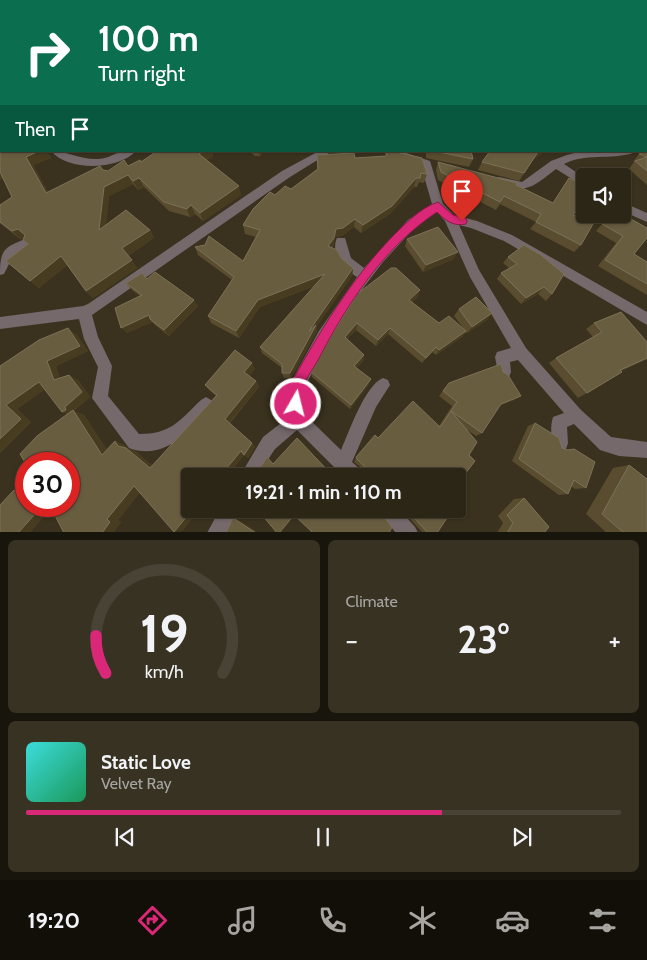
<!DOCTYPE html>
<html lang="en">
<head>
<meta charset="utf-8">
<style>
	body { margin:0; font-family:Cabin,sans-serif; background:#383223; color:#f1f3f6; height:100vh; display:flex; flex-direction:column; font-size:19px; white-space:nowrap }
	* { box-sizing:border-box; margin:0 }
	p { font-size:16px; color:#a6a5a1 }
	.icon { flex:none; width:28px; height:28px; fill:none; stroke:currentColor; stroke-width:2; stroke-linecap:round; stroke-linejoin:round }
	.map { position:relative; height:532px; overflow:hidden }
	.sheet { display:flex; flex-direction:column; gap:8px; padding:8px; background:#18150c; flex:1 }
	.sheet>* { flex:none }
	.banner { position:absolute; left:0px; top:0px; width:648px; height:152px; box-shadow:0 1px 4px #0004,0 0 0 1px #484335; background:#0b6e4f; color:#fff; overflow:hidden }
	.controls { position:absolute; left:576px; top:168px; display:grid; gap:10px }
	.controls a { display:grid; place-items:center; width:55px; height:55px; border-radius:5px; background:#2c2616; box-shadow:0 1px 4px #0004,0 0 0 1px #484335; font-size:25px }
	.speed { position:absolute; left:15px; top:452px; display:flex; gap:10px; font-size:25px; font-weight:700; text-align:center }
	.speed>* { display:grid; place-content:center; width:65px; height:65px; border-radius:50%; background:#2c2616; box-shadow:0 1px 4px #0004,0 0 0 1px #484335; line-height:1 }
	.speed .limit { border:8px solid #d22; background:#fff; color:#111 }
	.pin { position:absolute; display:grid; place-items:center; width:42px; height:42px; color:#fff; margin:-51px -21px; border-radius:50% 50% 50% 0; rotate:-45deg; box-shadow:0 0 5px #0007 }
	.pin .icon { rotate:45deg }
	.me { position:absolute; width:55px; margin:-28px; rotate:8deg; stroke-linejoin:round; filter:drop-shadow(0 0 4px #0008) }
	.turn { display:flex; align-items:center; gap:18px; height:105px; padding:0 15px; font-size:22px }
	.turn .icon { width:65px; height:65px; stroke-width:2.5 }
	.turn b { display:block; font-size:35px; line-height:42px }
	.then { display:flex; align-items:center; height:48px; padding:0 15px; background:#0003; gap:10px; font-size:19px }
	.big { font-size:38px; font-weight:700; line-height:1.1 }
	.sheet .tile { flex:1; display:flex; flex-direction:column; justify-content:center; gap:8px; min-width:0; padding:0 18px; border-radius:8px; background:#383223 }
	.sheet .dial { align-items:center; gap:0 }
	.dial svg { height:130px; overflow:visible; fill:none; stroke:#484335; stroke-width:7; stroke-linecap:round; text-anchor:middle }
	.dial text { fill:#f1f3f6; stroke:none }
	.song { display:flex; align-items:center; gap:15px }
	.cover { width:60px; height:60px; border-radius:8px; background:linear-gradient(135deg,hsl(180 70% 55%),hsl(150 70% 35%)) }
	.played { height:5px; border-radius:2px; background:linear-gradient(90deg,#db2777 70%,#484335 70%) }
	.keys { display:flex; justify-content:space-around; direction:ltr }
	.heat { display:flex; justify-content:space-between; align-items:center; font-size:28px; direction:ltr }
	.sheet .tiles { flex:1; display:grid; gap:8px; grid-template-columns:1fr 1fr }
	.tile:last-child { grid-column:span 2 }
	.trip { position:absolute; left:181px; top:468px; width:285px; height:50px; border-radius:5px; background:#2c2616; box-shadow:0 1px 4px #0004,0 0 0 1px #484335; font-weight:700; line-height:50px; text-align:center }
	.menu { display:flex; height:80px; justify-content:space-around; align-items:center; background:#120f09; color:#a6a5a1 }
	.menu .icon { width:35px; height:35px }
	.menu .current { color:#db2777 }
	.menu b { font-size:22px; color:#f1f3f6 }
	.map>svg:first-child { display:block }
	.lines { fill:none; stroke-linecap:round; stroke-linejoin:round }
	.minor { fill:#75696c; fill-rule:evenodd }
	.wall { fill:#5a4d2f }
	.shaded-wall { fill:#473c20 }
	.building { fill:#695d40; stroke:#7c7258 }
	.route { fill:#db2777; stroke:#8e194d }
</style>
</head>
<body>
<div class="map">
<svg width="647" height="533" viewBox="0 0 647 533">
	<rect width="100%" height="100%" fill="#3a321e"/>
	<g class="lines">
		<!-- minor -->
		<g class="minor">
			<polygon points="305,0 314,0 315,1 306,1"/>
			<path d="M51,151C67,151 81,160 98,159C106,159 112,155 120,152C125,150 131,151 136,151C118,170 69,172 51,151Z"/>
			<path d="M319,151H332L290,177L92,315L98,337L112,366L108,396L139,434C171,434 179,421 201,400L206,397L211,400L214,405L211,410C190,432 163,461 129,448L92,398L98,367L84,339L79,319L0,329V317L83,306L88,304L282,171Z"/>
			<path d="M383,151H400L430,161L443,204L454,215L477,221L512,235L647,312V325L504,241L471,228L459,225L479,270L526,348L581,410L611,437L647,442V458L619,456L600,450L574,424L567,427L568,443L566,449L560,451L554,449C551,440 550,427 553,417L564,413L518,360L510,362L511,372L509,377L504,379L499,377L495,357L497,352L511,348L470,277L445,221L437,212L416,226L383,262L357,296L329,341L303,390L305,415L341,450C349,432 365,385 383,378L388,380L390,385L376,407L352,462L361,470L363,476H343L297,430L275,449L257,476H240L263,437L290,416L287,389L290,384L319,331L357,277C344,269 330,253 337,238H345L351,258L364,268L408,220L432,204L421,166L384,153Z"/>
			<path d="M582,151H634L633,153C610,160 584,153 564,164L585,178V187L556,169C530,189 528,193 495,184L494,181L499,177L522,182L551,161L567,155Z"/>
			<polygon points="622,202 647,213 647,222 622,211"/>
			<path d="M26,239L30,241L32,244L30,247L13,256L4,274L0,275C0,251 3,247 26,239Z"/>
			<polygon points="220,509 239,509 226,533 207,533"/>
			<polygon points="378,509 399,509 415,527 418,533 396,533 381,515"/>
		</g>
	</g>
	<!-- wall -->
	<g class="wall">
		<polygon points="0,0 52,0 51,1 1,1 1,31 0,31"/>
		<polygon points="70,0 279,0 279,1 69,1"/>
		<polygon points="336,0 466,0 463,1 336,1"/>
		<polygon points="468,0 493,0 490,1 472,1"/>
		<polygon points="646,8 647,8 647,185 629,169 634,162 633,162 639,154 644,153 643,151 646,151"/>
		<polygon points="0,71 1,74 1,151 46,151 51,158 33,165 48,192 103,170 108,171 141,162 157,151 212,151 213,156 206,160 241,195 203,221 195,214 190,217 169,211 144,187 138,190 133,184 109,196 106,224 150,230 154,238 128,256 137,268 93,298 86,291 67,265 39,288 6,261 28,244 23,240 24,238 20,239 0,223 0,205 12,197 3,178 0,180"/>
		<polygon points="249,151 265,151 260,156 255,156"/>
		<polygon points="426,151 471,151 473,159 469,167 426,158"/>
		<polygon points="317,155 355,158 427,174 424,183 419,182 417,187 414,187 390,214 361,233 354,227 342,236 335,237 333,247 332,248 342,259 353,268 352,276 316,327 317,331 291,378 284,378 282,373 282,368 262,353 260,347 315,286 260,307 239,338 211,323 208,316 232,280 198,255 195,247 243,261 256,237 245,234 243,225 275,195 291,189 317,169"/>
		<polygon points="533,160 519,181 478,170 482,162"/>
		<polygon points="438,162 516,185 553,203 569,178 573,215 581,245 574,252 530,229 536,222 500,204 496,210 438,180 436,170"/>
		<polygon points="611,214 634,254 647,262 647,295 598,266 616,243 596,231"/>
		<polygon points="407,239 454,259 423,272 405,246"/>
		<polygon points="508,257 552,294 546,301 538,294 521,304 497,279 501,273 509,268 503,263"/>
		<polygon points="147,279 198,306 169,336 155,325 152,322 127,333 140,296 132,290 126,283"/>
		<polygon points="357,294 418,297 412,302 439,323 464,329 454,316 459,309 492,313 487,320 467,333 466,332 462,337 436,355 432,352 422,363 388,334 376,346 356,330 347,339 364,355 363,361 356,368 369,384 350,409 312,377 311,372"/>
		<polygon points="594,323 647,342 647,359 621,371 587,393 578,398 549,363 556,358 593,337 586,329"/>
		<polygon points="76,334 88,351 56,366 60,378 78,380 90,397 74,411 84,415 107,450 115,441 124,445 127,448 135,451 153,466 216,396 210,391 205,385 255,369 249,376 256,381 259,387 230,423 255,447 248,458 244,455 182,531 140,492 118,520 121,522 113,533 67,414 45,389 17,409 31,422 0,453 0,366"/>
		<polygon points="503,372 521,396 514,400 499,406 482,433 476,436 466,429 469,455 365,476 363,469 354,462 357,456 378,438 439,426 452,406 439,396 449,383"/>
		<polygon points="535,423 586,488 575,489 571,486 568,494 559,495 512,461 528,426"/>
		<polygon points="629,465 647,533 607,533 586,514 613,468"/>
		<polygon points="524,498 544,533 497,533 503,523 498,516 514,499"/>
		<polygon points="401,509 452,509 437,533 423,533"/>
	</g>
	<!-- shaded-wall -->
	<g class="shaded-wall">
		<polygon points="40,0 52,0 51,1 39,1"/>
		<polygon points="271,0 279,0 279,1 267,1"/>
		<polygon points="452,0 466,0 463,1 449,1"/>
		<polygon points="481,0 493,0 490,1 480,1"/>
		<polygon points="39,151 46,151 51,158 33,165 53,201 46,193 26,157"/>
		<polygon points="203,151 212,151 213,156 202,162 199,154"/>
		<polygon points="259,151 265,151 260,156"/>
		<polygon points="540,151 546,151 533,160 519,181 538,152"/>
		<polygon points="0,170 6,177 0,180"/>
		<polygon points="128,175 133,184 109,196 105,238 99,230 104,187"/>
		<polygon points="139,178 144,187 138,190 133,181"/>
		<polygon points="416,178 414,187 390,214 361,233 363,225"/>
		<polygon points="239,186 241,195 203,221 200,213"/>
		<polygon points="191,205 195,214 190,217 187,209"/>
		<polygon points="355,219 354,227 342,236 335,237 333,247 328,254 328,246 336,229"/>
		<polygon points="18,229 27,237 20,239 12,231"/>
		<polygon points="150,230 154,238 128,256 122,248"/>
		<polygon points="458,252 454,259 423,272 426,265"/>
		<polygon points="61,256 69,264 39,288 30,281"/>
		<polygon points="132,260 137,268 93,298 86,291"/>
		<polygon points="353,268 352,276 316,327 317,331 291,378 290,373 309,331"/>
		<polygon points="325,274 325,282 260,307 239,338 236,331 258,300"/>
		<polygon points="544,287 538,294 521,304 526,298"/>
		<polygon points="420,290 418,297 406,306 409,300"/>
		<polygon points="194,300 198,306 169,336 164,330"/>
		<polygon points="492,313 487,320 467,333 472,327"/>
		<polygon points="149,315 150,319 152,322 127,333 121,328"/>
		<polygon points="357,323 356,330 344,343 345,337"/>
		<polygon points="68,328 76,334 88,351 56,366 63,385 54,380 47,361"/>
		<polygon points="390,328 388,334 376,346 378,340"/>
		<polygon points="466,331 462,337 436,355 439,350"/>
		<polygon points="364,355 363,361 353,371 354,366"/>
		<polygon points="252,363 255,369 248,378 244,372"/>
		<polygon points="69,375 78,380 90,397 74,411 84,415 112,458 102,455 71,416 62,412 65,407"/>
		<polygon points="371,379 369,384 350,409 351,405"/>
		<polygon points="256,381 259,387 229,423 225,419"/>
		<polygon points="39,382 48,387 17,409 31,422 0,453 0,439 6,405"/>
		<polygon points="521,396 514,400 495,408 501,404"/>
		<polygon points="115,441 124,445 127,448 135,451 159,471 150,468 118,446"/>
		<polygon points="252,443 255,447 248,458 244,455"/>
		<polygon points="241,451 245,454 227,476 220,476"/>
		<polygon points="134,486 144,488 118,520 121,522 113,533 102,533 107,519"/>
		<polygon points="14,490 26,492 26,503"/>
		<polygon points="29,506 40,506 47,513 30,533 18,533"/>
		<polygon points="193,509 201,509 182,531 174,532"/>
		<polygon points="294,515 295,515 281,533 279,533"/>
		<polygon points="233,518 237,519 259,533 256,533"/>
	</g>
	<!-- building -->
	<g class="building">
		<polygon points="0,0 40,0 39,1 1,1 1,9 0,10"/>
		<polygon points="70,0 148,0 144,1 69,1"/>
		<polygon points="180,0 271,0 267,1 180,1"/>
		<polygon points="345,0 452,0 449,1 347,1"/>
		<polygon points="646,8 647,8 647,140 646,139"/>
		<polygon points="1,11 1,24 0,24 0,13"/>
		<polygon points="0,77 1,80 1,151 39,151 26,157 46,193 100,166 103,170 108,171 124,160 128,166 140,160 141,162 157,151 203,151 199,154 239,186 200,213 191,205 187,209 164,202 139,178 133,181 128,175 104,187 99,230 126,210 150,230 122,248 132,260 86,291 61,256 30,281 6,261 28,244 23,240 25,235 18,229 12,231 0,222 0,205 12,197 0,172"/>
		<polygon points="387,151 392,151 422,158 427,174 421,173 420,178 416,178 392,206 363,225 355,219 343,228 336,229 334,238 328,246 337,250 342,259 353,268 309,331 316,325 290,373 282,373 282,364 260,347 325,274 258,300 236,331 208,316 234,277 195,247 205,245 209,236 243,261 260,230 243,225 253,209 270,192 275,195 285,186 291,189 318,169 317,155 354,153 355,158 386,156"/>
		<polygon points="434,151 471,151 473,159"/>
		<polygon points="490,151 540,151 538,152 524,173 482,162"/>
		<polygon points="647,152 647,157 639,154"/>
		<polygon points="647,157 647,171 635,161"/>
		<polygon points="438,162 517,183 516,185 553,203 569,178 585,185 585,195 573,215 593,224 581,245 536,222 541,214 504,196 500,202 441,172"/>
		<polygon points="611,214 622,214 647,228 647,238 634,254 647,262 647,284 605,260 623,236 602,224"/>
		<polygon points="438,227 458,252 426,265 407,239"/>
		<polygon points="524,245 541,255 564,274 552,294 544,287 526,298 501,273 517,264 508,257"/>
		<polygon points="391,268 396,268 420,290 409,300 439,323 449,316 466,331 439,350 436,347 426,358 390,328 378,340 357,323 345,337 364,355 354,366 371,379 351,405 311,372 331,336 357,294"/>
		<polygon points="155,272 194,300 164,330 150,319 149,315 121,328 115,308 142,295 126,283 142,273 147,279"/>
		<polygon points="476,297 492,313 472,327 459,309"/>
		<polygon points="621,312 647,342 647,358 620,370 622,372 587,393 556,358 602,332 594,323"/>
		<polygon points="68,328 80,346 47,361 54,380 69,375 82,392 65,407 66,410 62,412 39,382 6,405 21,419 0,439 0,366 39,340"/>
		<polygon points="235,350 252,363 244,372 256,381 225,419 252,443 244,455 241,451 220,476 190,476 190,509 193,509 174,532 134,486 107,519 110,522 102,533 64,533 50,506 69,506 69,464 26,464 20,454 37,436 73,410 102,455 115,441 118,446 126,448 150,468 217,395 205,385"/>
		<polygon points="501,364 503,372 508,375 521,396 501,404 482,433 451,411 457,402 443,391 449,383"/>
		<polygon points="413,401 440,427 451,411 477,442 469,455 475,461 458,483 458,476 340,476 342,474 365,476 367,473 365,467 356,458 357,456 375,435 378,438"/>
		<polygon points="535,423 559,438 562,448 568,450 574,449 595,462 586,488 574,480 568,494 519,459"/>
		<polygon points="297,438 333,476 261,476 262,475 258,471 267,457 273,464"/>
		<polygon points="629,465 647,479 647,533 624,533 602,514"/>
		<polygon points="14,490 26,503 26,506 29,506 36,513 18,533 0,533 0,505"/>
		<polygon points="524,498 549,527 544,533 507,533 513,523 507,515"/>
		<polygon points="257,509 380,509 382,515 392,527 389,533 313,533 294,515 279,533 277,533"/>
		<polygon points="406,509 453,509 437,533 428,533"/>
		<polygon points="233,518 256,533 226,533"/>
	</g>
	<!-- route -->
	<path class="route" d="M438,202L453,215L466,218L467,221L466,224C453,227 445,220 437,212C384,247 347,304 318,360C313,369 304,381 302,391C301,397 304,402 301,409L296,411L291,409L288,389L290,385C320,331 350,281 392,237C405,224 420,208 438,202Z"/>
</svg>
<div class="controls">
<a><svg class="icon" aria-label="sound" viewBox="0 0 24 24"><path d="M4 9h4l5-4v14l-5-4H4zM17 9q2 3 0 6"/></svg></a>
</div>
<div class="speed"><div class="limit">30</div></div>
<div class="pin" style="left:462px;top:221px;background:#d93025"><svg class="icon" aria-label="arrive" viewBox="0 0 24 24"><path d="M6 21V4h12l-3 4 3 4H6"/></svg></div>
<svg class="me" style="left:296px;top:404px" viewBox="-20 -20 40 40"><circle r="17" fill="#db2777" stroke="#fff" stroke-width="3"/><path d="M0-11L8 9 0 5-8 9z" fill="#fff"/></svg>
<div class="trip">19:21 · 1 min · 110 m</div>
<div class="banner">
<div class="turn"><svg class="icon" aria-label="right" viewBox="0 0 24 24"><path d="M7 20v-9h11M14 6l5 5-5 5"/></svg><div><b>100 m</b>Turn right</div></div>
<div class="then">Then<svg class="icon" aria-label="arrive" viewBox="0 0 24 24"><path d="M6 21V4h12l-3 4 3 4H6"/></svg></div>
</div>
</div>
<section class="sheet">
<div class="tiles">
<div class="tile dial"><svg viewBox="0 0 100 80">
<path d="M14 69A42 42 0 1 1 86 69"/>
<path d="M14 69A42 42 0 0 1 8 46" stroke="#db2777"/>
<text x="50" y="56" font-size="32" font-weight="700">19</text>
<text x="50" y="72" font-size="11">km/h</text>
</svg></div>
<div class="tile"><p>Climate</p>
<div class="heat"><a>−</a><b class="big">23°</b><a>+</a></div>
</div>
<div class="tile">
<div class="song"><i class="cover"></i><div><b>Static Love</b><p>Velvet Ray</p></div></div>
<div class="played"></div>
<div class="keys"><svg class="icon" aria-label="previous" viewBox="0 0 24 24"><path d="M18 5L8 12l10 7zM5 5v14"/></svg><svg class="icon" aria-label="pause" viewBox="0 0 24 24"><path d="M8 5v14M16 5v14"/></svg><svg class="icon" aria-label="next" viewBox="0 0 24 24"><path d="M6 5l10 7-10 7zM19 5v14"/></svg></div>
</div>
</div>
</section>
<nav class="menu">
<b>19:20</b>
<svg class="icon current" aria-label="directions" viewBox="0 0 24 24"><path d="M12 3l9 9-9 9-9-9zM9 14v-3h6M13 9l2 2-2 2"/></svg>
<svg class="icon" aria-label="music" viewBox="0 0 24 24"><path d="M9 18V5l10-2v13"/><circle cx="6" cy="18" r="3"/><circle cx="16" cy="16" r="3"/></svg>
<svg class="icon" aria-label="phone" viewBox="0 0 24 24"><path d="M5 4h4l2 5-3 2q2 4 5 5l2-3 5 2v4C11 20 4 13 5 4z"/></svg>
<svg class="icon" aria-label="climate" viewBox="0 0 24 24"><path d="M12 3v18M4 7l16 10M4 17L20 7"/></svg>
<svg class="icon" aria-label="car" viewBox="0 0 24 24"><path d="M5 17H2v-5l4-1 3-4h7l3 4 3 1v5h-3M9 17h6M6 11h13"/><circle cx="7" cy="17" r="2"/><circle cx="17" cy="17" r="2"/></svg>
<svg class="icon" aria-label="filters" viewBox="0 0 24 24"><path d="M4 7h16M4 17h16"/><circle cx="9" cy="7" r="2"/><circle cx="15" cy="17" r="2"/></svg>
</nav>
</body>
</html>
